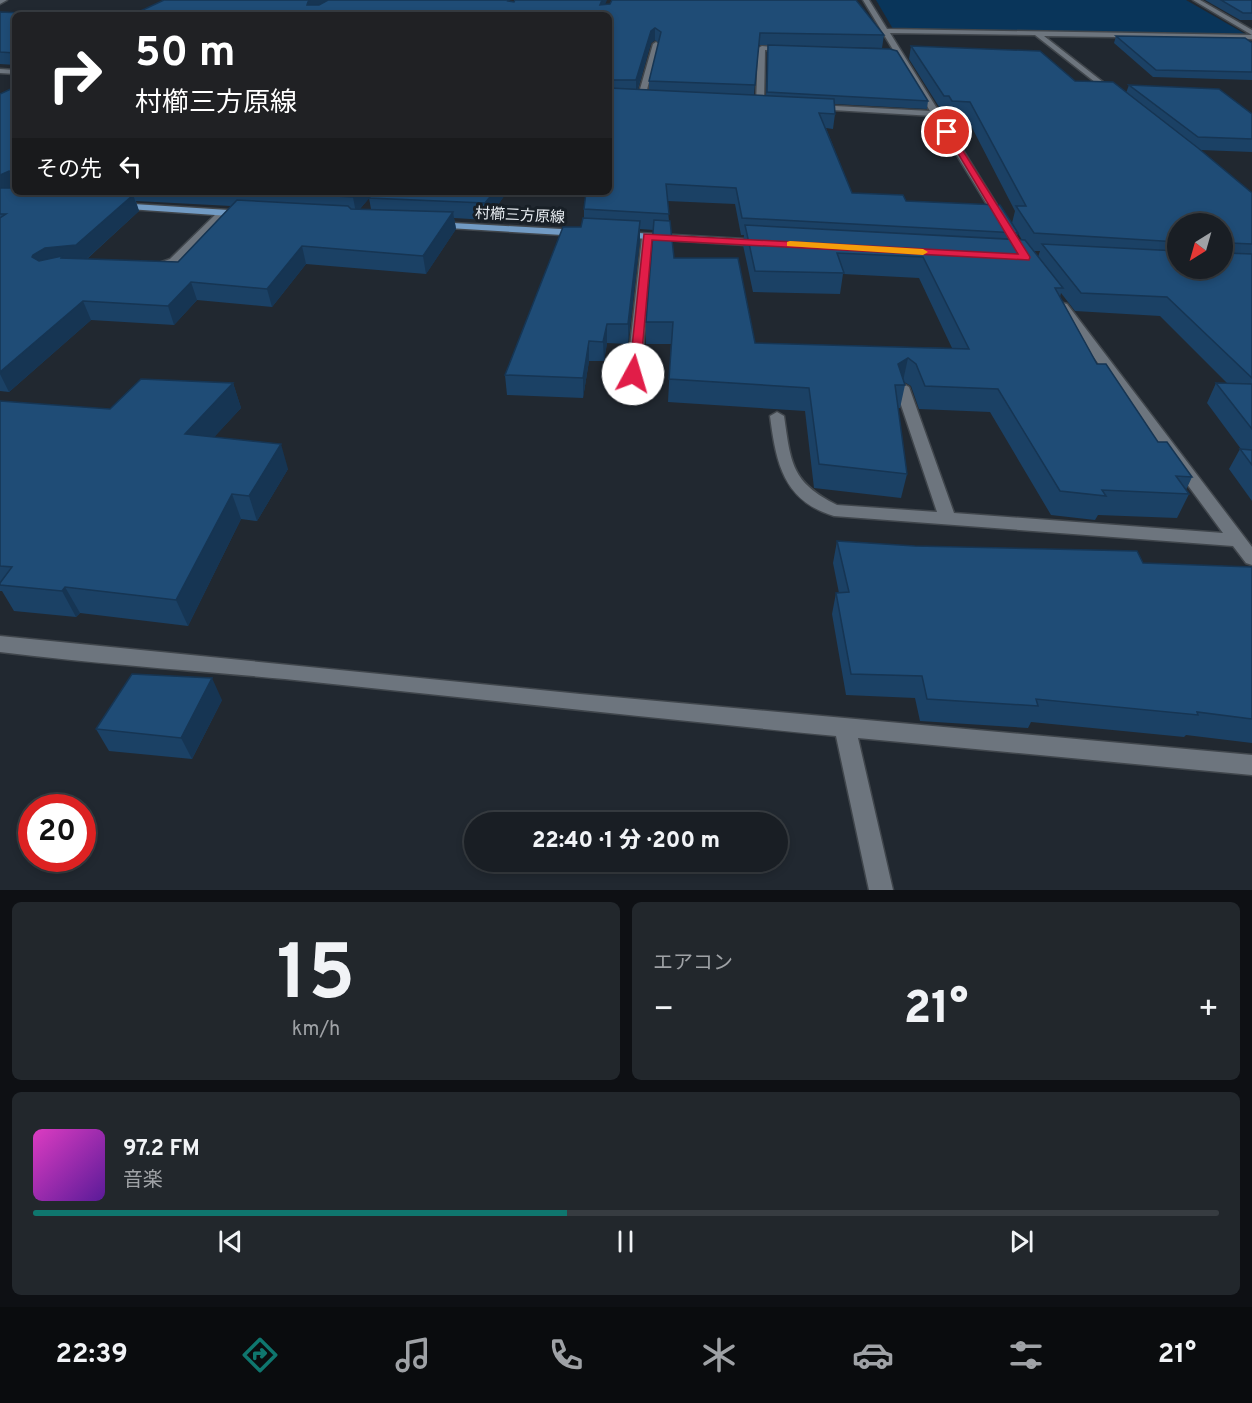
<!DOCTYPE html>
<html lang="ja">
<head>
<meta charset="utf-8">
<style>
	body { margin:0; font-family:Overpass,"Noto Sans JP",sans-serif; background:#22272c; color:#f1f3f6; height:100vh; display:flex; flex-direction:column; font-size:22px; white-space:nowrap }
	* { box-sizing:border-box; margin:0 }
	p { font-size:20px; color:#9fa2a6 }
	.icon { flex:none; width:33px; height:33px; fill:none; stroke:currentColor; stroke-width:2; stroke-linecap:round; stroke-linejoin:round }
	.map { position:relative; height:890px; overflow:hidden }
	.panel { display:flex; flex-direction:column; gap:12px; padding:12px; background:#0e1014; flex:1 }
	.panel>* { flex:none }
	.guide { position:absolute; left:12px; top:12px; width:600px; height:183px; border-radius:9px; box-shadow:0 3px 9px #0003,0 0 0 2px #373c41; background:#202124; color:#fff; overflow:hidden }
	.needle { width:39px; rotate:217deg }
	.tools { position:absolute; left:1167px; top:213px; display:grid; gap:12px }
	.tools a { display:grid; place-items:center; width:66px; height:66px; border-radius:50%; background:#191e24; box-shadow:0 3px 9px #0003,0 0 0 2px #373c41; font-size:30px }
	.speed { position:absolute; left:18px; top:794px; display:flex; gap:12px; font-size:30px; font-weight:700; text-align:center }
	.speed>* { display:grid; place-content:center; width:78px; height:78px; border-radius:50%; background:#191e24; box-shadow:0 3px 9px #0003,0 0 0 2px #373c41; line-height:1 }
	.speed .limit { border:9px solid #d22; background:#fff; color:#111 }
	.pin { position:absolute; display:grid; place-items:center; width:51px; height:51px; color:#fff; margin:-26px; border:3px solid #fff; border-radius:50%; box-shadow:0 2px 6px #0007 }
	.me { position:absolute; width:66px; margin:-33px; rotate:6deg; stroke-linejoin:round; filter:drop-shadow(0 0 4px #0008) }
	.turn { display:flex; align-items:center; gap:21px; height:126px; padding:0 24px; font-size:27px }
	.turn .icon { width:78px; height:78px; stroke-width:2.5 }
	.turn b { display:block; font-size:42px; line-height:51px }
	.then { display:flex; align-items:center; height:57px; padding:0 24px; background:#0003; gap:12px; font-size:22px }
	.big { font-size:45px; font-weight:800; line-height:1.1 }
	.panel .card { flex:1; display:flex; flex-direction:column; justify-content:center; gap:9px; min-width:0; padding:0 21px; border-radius:9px; background:#22272c }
	.panel .dial { align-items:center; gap:0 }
	.dial b { font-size:78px; line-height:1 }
	.song { display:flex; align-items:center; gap:18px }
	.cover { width:72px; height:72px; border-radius:9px; background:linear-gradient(135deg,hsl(310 70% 55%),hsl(270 70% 35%)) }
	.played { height:6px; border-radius:3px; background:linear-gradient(90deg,#0f766e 45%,#373c41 45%) }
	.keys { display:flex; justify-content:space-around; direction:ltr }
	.heat { display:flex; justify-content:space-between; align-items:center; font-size:33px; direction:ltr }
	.panel .tiles { flex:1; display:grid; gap:12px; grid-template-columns:1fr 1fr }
	.card:last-child { grid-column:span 2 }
	.trip { position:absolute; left:464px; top:812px; width:324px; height:60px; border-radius:30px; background:#191e24; box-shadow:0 3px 9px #0003,0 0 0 2px #373c41; font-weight:800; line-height:60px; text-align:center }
	.menu { display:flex; height:96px; justify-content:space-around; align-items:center; background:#0a0c0e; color:#9fa2a6 }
	.menu .icon { width:42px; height:42px }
	.menu .active { color:#0f766e }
	.menu b { font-size:27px; color:#f1f3f6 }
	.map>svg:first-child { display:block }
	.green { fill:#09355a }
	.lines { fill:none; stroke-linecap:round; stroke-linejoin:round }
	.minor-casing { stroke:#40464c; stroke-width:3 }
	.major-casing { stroke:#40464c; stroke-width:3 }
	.minor { fill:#6d757e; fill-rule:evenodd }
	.major { fill:#729bc4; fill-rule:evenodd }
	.wall { fill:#1b4165; fill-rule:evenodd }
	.shaded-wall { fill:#163553 }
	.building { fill:#1f4c76; stroke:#163553; stroke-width:1.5 }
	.route { fill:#e11d48; stroke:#92132f; stroke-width:1.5 }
	.slow { fill:#f59e0b }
	.labels { text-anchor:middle; stroke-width:6; stroke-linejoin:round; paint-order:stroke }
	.far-street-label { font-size:15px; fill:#e8edf2; stroke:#181f26 }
</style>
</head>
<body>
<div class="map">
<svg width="1252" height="890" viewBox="0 0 1252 890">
	<rect width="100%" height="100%" fill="#212830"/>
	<!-- green -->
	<polygon class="green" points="876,0 1186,0 1247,35 893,29"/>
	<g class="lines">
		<defs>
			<g id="minor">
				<polygon points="0,0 7,0 0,4"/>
				<polygon points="863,0 869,0 887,29 1252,35 1193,0 1200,0 1252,30 1252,39 1044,36 1117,93 1118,95 1114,97 1035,35 890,33 1007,221 1002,224 997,221 933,116 816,109 812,107 816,105 930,111"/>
				<polygon points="656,42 659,44 644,101 609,100 609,96 638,96 653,44"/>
				<polygon points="762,46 792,49 788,51 765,50 764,102 774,103 775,105 771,107 756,104 758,48"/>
				<polygon points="0,69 15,70 15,74 0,73"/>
				<path d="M220,210L229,212C214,231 173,276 148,271V267L170,259Z"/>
				<polygon points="647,234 652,237 641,374 634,378 627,374 642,237"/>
				<path d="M1063,303L1067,304L1252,547V565L1246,563L1233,546L834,516C783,501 776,462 770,416L777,412L784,416C791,463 791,482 837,505L937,512L895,387L902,383L909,387L954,513L1223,533L1059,310L1057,307Z"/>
				<path d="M0,636L580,694L1252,755V775L858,738L893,890H869L836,736C652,718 469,698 285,679C190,670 95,664 0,652Z"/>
			</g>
			<g id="major">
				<polygon points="118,203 244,211 249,214 244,217 114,208 114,204"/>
				<polygon points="436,222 579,230 584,233 579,236 432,227 431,225"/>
				<polygon points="621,232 762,240 767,243 762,246 617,237 616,235"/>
			</g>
		</defs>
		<!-- minor casing -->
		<use href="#minor" class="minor-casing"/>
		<!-- major casing -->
		<use href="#major" class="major-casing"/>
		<!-- minor -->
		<use href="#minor" class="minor"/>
		<!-- major -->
		<use href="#major" class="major"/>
	</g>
	<!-- wall -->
	<g class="wall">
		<polygon points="1205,0 1252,0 1252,20 1240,20"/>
		<path d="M512,1L605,5L884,35L882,48L776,46L928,101L927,109L834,104L835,114L833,129L826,128L852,193L906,201L1018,233L1016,239L1022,240L1012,223L1015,211L966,116L948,115L946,110H941L909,59L911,46L1075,81L1126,93L1129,85L1252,114V152L1201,150L1252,193V501L1229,469L1240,449H1241L1207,403L1216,383L1228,384L1160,316L1075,311L1061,293L1060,297L1097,364L1158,442L1192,477L1186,490L1189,494L1177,518L1098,515L1095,520L1051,515L990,412L919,409L911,386L904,382L905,385L900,408H898L907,474L901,498L814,488L805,411L668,402L671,344H646V322L654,230L640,229V239L628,344L607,343L604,361H589L583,398L507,395L505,375L581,227L584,218V209L609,192V15ZM655,40L659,43L649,81V90L638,89L651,43ZM758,45H768L766,96L754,95ZM667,201L735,204L741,235H744L743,245L753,292L840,294L843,274L919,278L952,348L755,343L674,258L669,221ZM1178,224L1222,268H1178ZM1034,251H1040L1038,257Z"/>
		<polygon points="0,12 15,15 15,65 0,64"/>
		<polygon points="1116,36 1252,43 1252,80 1153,77 1114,43"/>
		<path d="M15,87V187L13,188L15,192H507L487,220L454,218L456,229L426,274L306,264L272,307L197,300L174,325L91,320L9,392L0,391V94ZM369,198L371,209H360ZM136,201L231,206L178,262L87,259L139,211Z"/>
		<polygon points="233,383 241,408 214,437 288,469 257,521 241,519 188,626 80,613 76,617 14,611 2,591 0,591 0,401 110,409"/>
		<polygon points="837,541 1143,563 1252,567 1252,743 1186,735 1184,737 1031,722 1028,728 920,721 915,698 846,695 832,614 836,593 839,593 833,563"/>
		<polygon points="222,700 192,759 109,751 96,729"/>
	</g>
	<!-- shaded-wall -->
	<g class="shaded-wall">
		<polygon points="310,0 332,0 310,13 307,5 308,2"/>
		<polygon points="602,0 607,0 601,15 600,5"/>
		<polygon points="655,28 655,40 651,43 636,94 636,80 651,31"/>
		<polygon points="9,171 15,187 0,194 0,175"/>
		<polygon points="357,192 375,192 356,213 353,197"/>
		<polygon points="494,192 507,192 487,220 485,203"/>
		<polygon points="133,195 139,211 83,262 40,275 32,257 33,255"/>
		<polygon points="453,212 456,229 426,274 423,256"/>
		<polygon points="640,221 640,239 628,344 628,324"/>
		<polygon points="302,246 306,264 272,307 267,289"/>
		<polygon points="191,282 197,300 174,325 168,306"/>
		<polygon points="83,301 91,320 9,392 0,374 0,372"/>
		<polygon points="607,324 607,343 604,361 603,342"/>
		<polygon points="589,341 589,361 583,398 583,378"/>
		<polygon points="908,358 903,381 898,364"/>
		<polygon points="233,383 241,408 194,459 185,434"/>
		<polygon points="281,444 288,469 257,521 249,496"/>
		<polygon points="232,494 241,519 188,626 176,600"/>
		<polygon points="65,587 80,613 76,617 62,591"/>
		<polygon points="212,678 222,700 192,759 181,738"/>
	</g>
	<!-- building -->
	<g class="building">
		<polygon points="164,0 310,0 308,2 307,5 319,5 328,0 509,0 508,1 514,2 515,0 602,0 600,5 610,4 612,0 856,0 884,35 760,33 755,85 649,81 661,32 655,28 651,31 636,80 609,80 609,15 132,15"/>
		<polygon points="1221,0 1252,0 1252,13 1243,13"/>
		<polygon points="0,12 70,15 15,15 15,53 0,52"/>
		<polygon points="1116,36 1245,38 1252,43 1252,72 1156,70"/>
		<polygon points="768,45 890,49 897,51 928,101 767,92"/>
		<polygon points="911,46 1040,51 1075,81 1113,82 1198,148 1252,193 1252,244 1230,243 1224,250 1226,253 1252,254 1252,378 1167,297 1081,293 1042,244 1178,251 1178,268 1222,268 1222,224 1178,224 1178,242 1034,233 1016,206 1026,206 970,102 952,101 949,96 944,96"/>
		<polygon points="1129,85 1219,89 1252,114 1252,139 1198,137"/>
		<polygon points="15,87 15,174 9,171 0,175 0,94"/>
		<polygon points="609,88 834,99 835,114 819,113 852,193 903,195 906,201 1000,205 1018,233 742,218 736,188 666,184 669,214 584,209 586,192 609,192"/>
		<polygon points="0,188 15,188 15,192 83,192 133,195 76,245 45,248 33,255 32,257 39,261 62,256 61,258 178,262 237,200 348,206 351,209 453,212 423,256 302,246 267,289 191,282 168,306 83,301 0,372 0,218 6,214 0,214"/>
		<polygon points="262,192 357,192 353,197"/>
		<polygon points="374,192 494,192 485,203 369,198"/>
		<polygon points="583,218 640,221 628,324 607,324 603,342 589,341 583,378 505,375 563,227 581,227"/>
		<polygon points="654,220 670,221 674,258 738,258 755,343 969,349 923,257 837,253 844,273 755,271 745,225 1025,240 1063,288 1055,288 1097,364 1106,364 1158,442 1167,442 1192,477 1176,476 1189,494 1102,490 1106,496 1060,491 998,389 925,386 916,364 908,358 898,364 905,385 895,385 907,474 819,464 809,388 669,379 673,322 646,322"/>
		<polygon points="141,379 233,383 185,434 281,444 249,496 232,494 176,600 65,587 62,591 0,585 0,583 12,567 0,566 0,401 110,409"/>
		<polygon points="1216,383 1252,384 1252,429"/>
		<polygon points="1240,449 1252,450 1252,465"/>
		<polygon points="837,541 915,546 1137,551 1143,563 1252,567 1252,719 1197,712 1198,715 1036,699 1038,706 927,699 922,676 851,674 836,593 849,592"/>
		<polygon points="132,674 212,678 181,738 96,729"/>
	</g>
	<!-- route -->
	<polygon class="route" points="944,130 951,132 1030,257 1029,260 652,240 640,374 633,377 629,376 644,234 1018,254"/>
	<!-- slow -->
	<polygon class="slow" points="790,241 923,249 928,252 923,255 787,246 787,242"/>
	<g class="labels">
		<!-- far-street labels -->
		<g class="far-street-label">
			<text transform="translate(520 215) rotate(3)" y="5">村櫛三方原線</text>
		</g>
	</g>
</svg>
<div class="tools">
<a><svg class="needle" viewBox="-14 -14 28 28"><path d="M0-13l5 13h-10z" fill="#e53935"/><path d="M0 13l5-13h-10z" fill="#9fa2a6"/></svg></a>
</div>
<div class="speed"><div class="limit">20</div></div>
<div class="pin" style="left:947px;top:132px;background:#d93025"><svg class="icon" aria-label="arrive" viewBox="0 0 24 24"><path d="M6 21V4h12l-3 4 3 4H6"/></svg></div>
<svg class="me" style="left:633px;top:374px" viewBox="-20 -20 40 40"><circle r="19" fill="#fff"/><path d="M0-13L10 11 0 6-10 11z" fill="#e11d48"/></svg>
<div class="trip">22:40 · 1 分 · 200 m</div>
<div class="guide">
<div class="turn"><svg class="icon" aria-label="right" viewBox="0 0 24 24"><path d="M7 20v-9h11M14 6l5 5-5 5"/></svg><div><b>50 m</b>村櫛三方原線</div></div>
<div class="then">その先<svg class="icon" aria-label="left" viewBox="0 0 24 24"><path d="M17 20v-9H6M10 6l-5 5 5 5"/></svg></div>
</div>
</div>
<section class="panel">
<div class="tiles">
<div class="card dial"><b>15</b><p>km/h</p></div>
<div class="card"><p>エアコン</p>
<div class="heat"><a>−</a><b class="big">21°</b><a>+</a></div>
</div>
<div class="card">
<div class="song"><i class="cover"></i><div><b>97.2 FM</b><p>音楽</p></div></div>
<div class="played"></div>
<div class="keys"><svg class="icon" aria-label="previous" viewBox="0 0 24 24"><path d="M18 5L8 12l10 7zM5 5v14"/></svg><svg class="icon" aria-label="pause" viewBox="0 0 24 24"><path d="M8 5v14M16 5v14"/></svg><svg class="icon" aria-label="next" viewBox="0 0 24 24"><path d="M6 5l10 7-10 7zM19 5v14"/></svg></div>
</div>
</div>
</section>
<nav class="menu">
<b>22:39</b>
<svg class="icon active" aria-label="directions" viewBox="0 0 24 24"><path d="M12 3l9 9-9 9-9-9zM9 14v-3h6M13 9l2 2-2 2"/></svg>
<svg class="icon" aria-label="music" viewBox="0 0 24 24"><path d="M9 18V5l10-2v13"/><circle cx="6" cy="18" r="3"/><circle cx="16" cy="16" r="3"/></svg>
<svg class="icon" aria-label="phone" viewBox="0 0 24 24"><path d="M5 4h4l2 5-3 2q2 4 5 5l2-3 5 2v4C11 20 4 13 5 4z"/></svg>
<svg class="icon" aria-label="climate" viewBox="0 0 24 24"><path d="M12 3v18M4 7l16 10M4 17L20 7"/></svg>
<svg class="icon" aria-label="car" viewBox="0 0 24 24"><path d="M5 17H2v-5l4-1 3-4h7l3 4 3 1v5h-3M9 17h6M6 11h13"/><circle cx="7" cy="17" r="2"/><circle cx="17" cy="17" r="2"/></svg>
<svg class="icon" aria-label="filters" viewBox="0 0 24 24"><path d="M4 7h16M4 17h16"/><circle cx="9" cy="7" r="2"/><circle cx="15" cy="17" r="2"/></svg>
<b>21°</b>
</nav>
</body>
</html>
